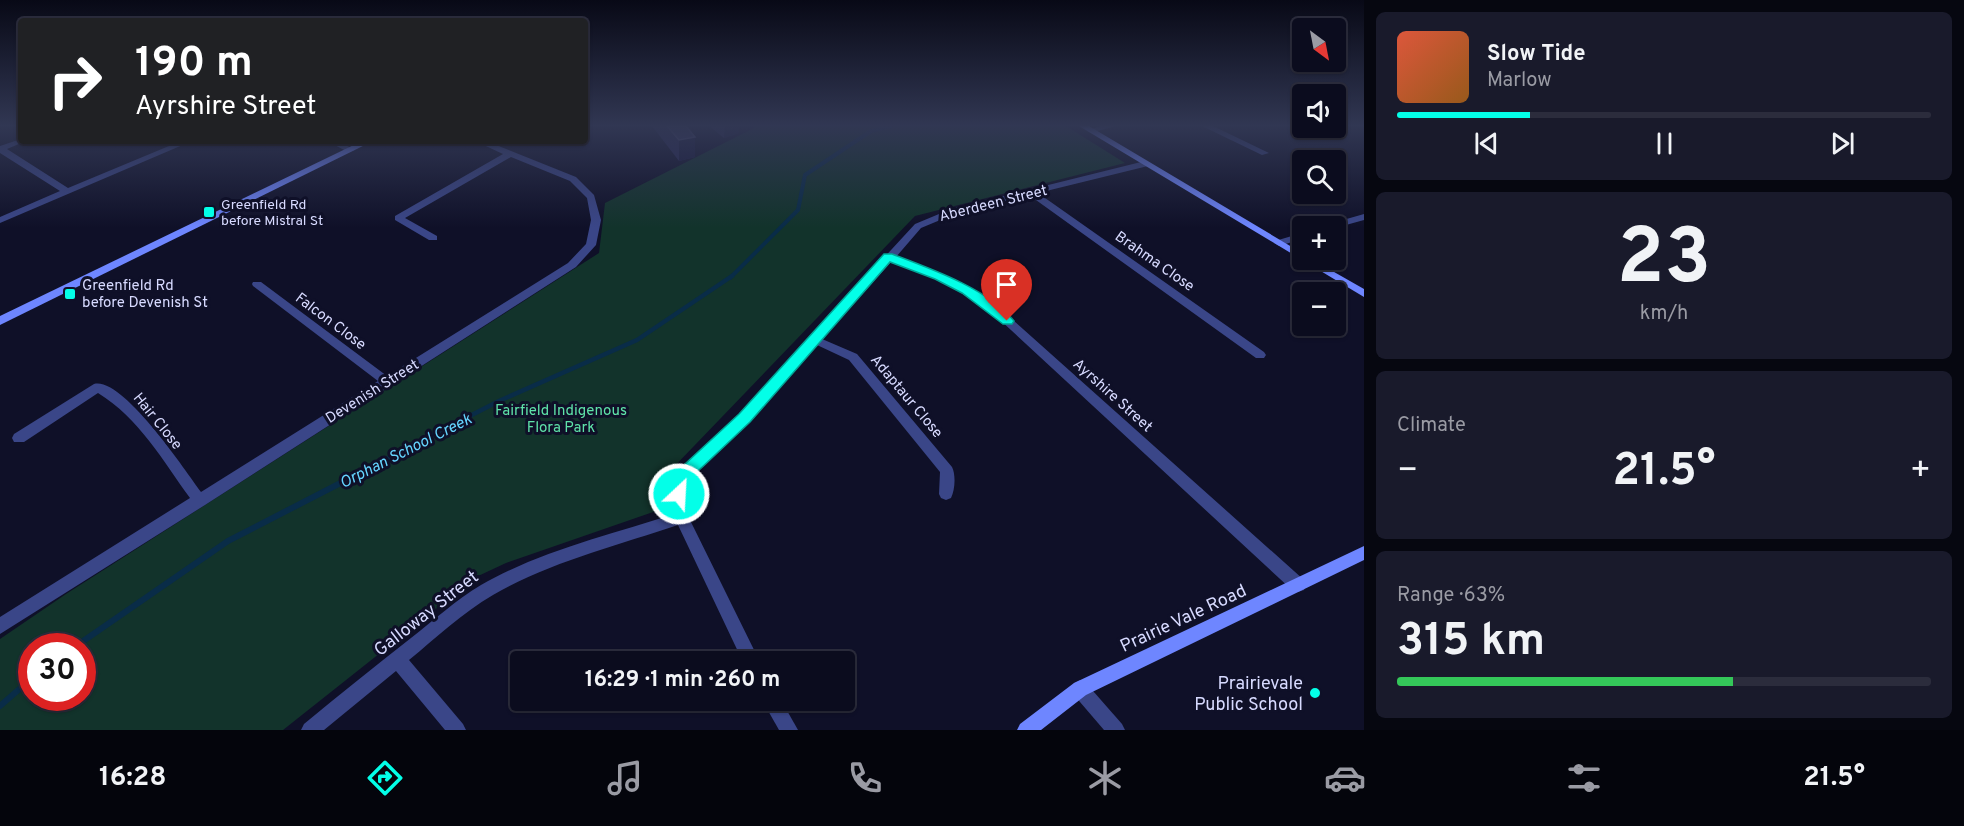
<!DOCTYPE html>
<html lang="en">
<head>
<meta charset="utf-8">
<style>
	body { margin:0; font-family:Overpass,sans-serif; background:#191a2b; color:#f1f3f6; height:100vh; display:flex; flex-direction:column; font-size:22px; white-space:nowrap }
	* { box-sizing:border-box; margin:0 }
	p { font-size:20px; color:#9a9ba4 }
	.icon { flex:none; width:33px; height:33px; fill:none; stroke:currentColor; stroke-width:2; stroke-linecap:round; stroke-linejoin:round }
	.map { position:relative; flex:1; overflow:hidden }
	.side { display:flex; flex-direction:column; gap:12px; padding:12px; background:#060710; width:600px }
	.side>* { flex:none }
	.hud { position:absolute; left:18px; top:18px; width:570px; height:126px; border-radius:6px; box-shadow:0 2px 4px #0004,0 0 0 2px #2b2c3c; background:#202124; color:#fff; overflow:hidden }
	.needle { width:39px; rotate:148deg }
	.buttons { position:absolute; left:1292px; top:18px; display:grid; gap:12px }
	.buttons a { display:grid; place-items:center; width:54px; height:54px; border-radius:6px; background:#0b0c1e; box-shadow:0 2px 4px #0004,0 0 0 2px #2b2c3c; font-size:30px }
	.speed { position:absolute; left:18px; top:633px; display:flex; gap:12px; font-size:30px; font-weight:700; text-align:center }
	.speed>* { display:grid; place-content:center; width:78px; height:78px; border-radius:50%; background:#0b0c1e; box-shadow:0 2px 4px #0004,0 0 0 2px #2b2c3c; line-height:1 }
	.speed .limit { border:9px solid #d22; background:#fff; color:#111 }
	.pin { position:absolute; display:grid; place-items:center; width:51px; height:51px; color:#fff; margin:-62px -26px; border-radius:50% 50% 50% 0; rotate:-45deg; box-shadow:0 0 6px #0007 }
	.pin .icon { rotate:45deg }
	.me { position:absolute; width:66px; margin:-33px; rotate:25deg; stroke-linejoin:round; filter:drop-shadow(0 0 4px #0008) }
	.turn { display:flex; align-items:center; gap:21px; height:126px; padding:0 18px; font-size:27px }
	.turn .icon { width:78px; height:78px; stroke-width:2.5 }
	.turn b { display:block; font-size:42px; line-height:51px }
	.big { font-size:45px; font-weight:700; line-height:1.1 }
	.side .widget { flex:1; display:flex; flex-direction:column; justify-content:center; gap:9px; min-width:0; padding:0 21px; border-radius:9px; background:#191a2b }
	.side .dial { align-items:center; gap:0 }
	.dial b { font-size:78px; line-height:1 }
	.song { display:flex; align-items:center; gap:18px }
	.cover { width:72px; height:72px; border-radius:9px; background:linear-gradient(135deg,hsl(10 70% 55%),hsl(30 70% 35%)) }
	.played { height:6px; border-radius:3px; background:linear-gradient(90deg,#03ffe8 25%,#2b2c3c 25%) }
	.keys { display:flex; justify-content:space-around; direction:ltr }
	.heat { display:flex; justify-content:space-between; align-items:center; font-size:33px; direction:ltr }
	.charge { height:9px; border-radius:4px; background:linear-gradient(90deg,#34c759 63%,#2b2c3c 0) }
	.trip { position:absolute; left:510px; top:651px; width:345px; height:60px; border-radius:6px; background:#0b0c1e; box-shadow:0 2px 4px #0004,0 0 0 2px #2b2c3c; font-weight:700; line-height:60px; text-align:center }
	.tab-bar { display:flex; height:96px; justify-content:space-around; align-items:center; background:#04050c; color:#9a9ba4 }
	.tab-bar .icon { width:42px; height:42px }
	.tab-bar .active { color:#03ffe8 }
	.tab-bar b { font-size:27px; color:#f1f3f6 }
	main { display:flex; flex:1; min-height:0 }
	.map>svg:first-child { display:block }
	.green { fill:#12332b; fill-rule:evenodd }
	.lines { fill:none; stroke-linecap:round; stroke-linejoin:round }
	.stream-far2 { stroke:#092c48; stroke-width:4 }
	.stream-far1 { stroke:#092c48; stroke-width:4.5 }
	.stream { stroke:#092c48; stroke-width:6 }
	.street { fill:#3a4688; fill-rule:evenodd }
	.secondary { fill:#6e86ff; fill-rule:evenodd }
	.wall { fill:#282857 }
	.shaded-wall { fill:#16173c }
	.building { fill:#3b3b69; stroke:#535480; stroke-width:1.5 }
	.route { fill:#03ffe8; stroke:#02a697; stroke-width:1.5 }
	.poi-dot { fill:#03ffe8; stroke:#0f1028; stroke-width:2 }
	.labels { text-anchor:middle; stroke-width:6; stroke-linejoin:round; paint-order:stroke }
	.far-poi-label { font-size:14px; fill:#d7daff; stroke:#0f1028; text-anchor:start }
	.street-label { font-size:15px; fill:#d7daff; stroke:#0f1028 }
	.poi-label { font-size:15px; fill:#d7daff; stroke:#0f1028; text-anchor:start }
	.park-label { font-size:15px; fill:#5fe3a9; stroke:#0f1028 }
	.water-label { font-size:16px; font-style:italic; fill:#65d5ff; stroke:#0f1028 }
	.near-street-label { font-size:18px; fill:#d7daff; stroke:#0f1028 }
	.near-poi-label { font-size:18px; fill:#d7daff; stroke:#0f1028; text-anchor:end }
</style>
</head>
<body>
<main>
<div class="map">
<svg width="1364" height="730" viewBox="0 0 1364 730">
	<rect width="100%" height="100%" fill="#0f1028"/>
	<!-- green -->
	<path class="green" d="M752,126H1066L1125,163L915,216L669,472L663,502L656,511L506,563L476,577L283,730H0V639L66,594L599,253L605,203L754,128ZM32,646H82V698H32Z"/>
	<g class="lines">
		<!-- stream-far2 -->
		<polyline class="stream-far2" points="730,278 798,210 805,175 871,131 891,126"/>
		<!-- stream-far1 -->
		<polyline class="stream-far1" points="357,474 499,401 637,340 732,276"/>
		<!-- stream -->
		<g class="stream">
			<polyline points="76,646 228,541 360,473"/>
			<polyline points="0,706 32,678"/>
		</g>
		<!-- street -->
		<g class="street">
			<polygon points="1100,126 1115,126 1091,133 1087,131"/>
			<polygon points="1202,126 1213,126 1269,153 1262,155"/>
			<polygon points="21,139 21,141 26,141 7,149 68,188 181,141 192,141 0,223 0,217 60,191 0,153 0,146"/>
			<polygon points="327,141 338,141 355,150 348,152"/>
			<path d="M475,141H486L576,177L594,195L601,220L596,245L576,267L205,505L0,634V617L190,498C163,461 139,418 98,393L24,442H14L12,438L14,434L94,384C122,376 185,470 201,492L378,381L253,286L252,284L253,282H261L387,376L568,263L586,244L591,220L587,198L570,181L511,157L405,218L437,236V240H429L395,220V216L503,154Z"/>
			<path d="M1145,161L1148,162V166L1038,193L1264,352L1266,355L1264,358H1256L1029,195L957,213L921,228L896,257L944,275L994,303L1304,580L1306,585L1304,590L1298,592L1292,590L986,307L936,279L891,262L822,339L857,354L952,467C956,475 955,490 951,498L946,500L941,498L939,494L940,472L849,360L817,345L749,421L695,473L686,494L689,518L760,662H743L678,525C616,546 550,562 493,595C462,613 436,638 409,660L463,724L466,730H445L396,671L324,730H301L304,724C339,695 375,666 411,638C434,620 456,600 481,585C540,551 610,535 674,514L672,494L684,466L739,415L915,224L951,209Z"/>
			<polygon points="1364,214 1364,220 1335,228 1335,226 1327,226 1329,224"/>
			<polygon points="1302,233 1302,239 1279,246 1274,243 1275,241"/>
			<polygon points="1080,680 1086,683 1122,724 1125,730 1104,730 1074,695 1071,689 1074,683"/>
			<polygon points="762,700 781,700 798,730 779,730"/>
		</g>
		<!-- secondary -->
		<g class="secondary">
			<polygon points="1079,126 1089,126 1302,253 1302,260 1313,260 1364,289 1364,297"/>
			<polygon points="362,141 373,141 0,325 0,316"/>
			<polygon points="1364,546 1364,560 1086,695 1041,730 1017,730 1020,724 1074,683"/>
		</g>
	</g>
	<!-- wall -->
	<g class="wall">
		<polygon points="652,126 686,126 695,157 679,161"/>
		<polygon points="709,126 739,126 739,133 724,138"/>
	</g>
	<!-- shaded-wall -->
	<g class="shaded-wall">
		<polygon points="725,126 739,126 739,133 724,138"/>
		<polygon points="695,137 695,157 679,161 679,140"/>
	</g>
	<!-- building -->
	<polygon class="building" points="667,126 686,126 695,137 679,140"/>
	<!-- sky -->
	<linearGradient id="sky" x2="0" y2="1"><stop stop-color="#080916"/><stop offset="0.55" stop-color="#313753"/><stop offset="1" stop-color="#313753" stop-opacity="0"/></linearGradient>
	<rect width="1364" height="228" fill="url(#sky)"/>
	<!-- route -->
	<path class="route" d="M884,254H892C929,268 989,289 1014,321L1012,324H1003L962,293L935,279L890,262L750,422L696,473L685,499H673L671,494L684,465L739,414Z"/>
	<!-- markers -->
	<g class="poi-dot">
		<rect x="203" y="206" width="12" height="12" rx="3"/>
		<rect x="64" y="288" width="12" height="12" rx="3"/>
		<circle cx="1315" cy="693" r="6"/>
	</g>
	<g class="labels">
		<!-- far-poi labels -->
		<g class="far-poi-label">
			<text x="221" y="209">Greenfield Rd<tspan x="221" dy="16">before Mistral St</tspan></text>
		</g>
		<!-- street labels -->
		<g class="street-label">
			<text transform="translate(993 203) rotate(-14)" y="5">Aberdeen Street</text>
			<text transform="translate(1155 261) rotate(35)" y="5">Brahma Close</text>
			<text transform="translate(331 321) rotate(37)" y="5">Falcon Close</text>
			<text transform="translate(372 391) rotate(-32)" y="5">Devenish Street</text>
			<text transform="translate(1113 395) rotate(42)" y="5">Ayrshire Street</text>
			<text transform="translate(907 396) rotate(50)" y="5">Adaptaur Close</text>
			<text transform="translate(158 421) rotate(51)" y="5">Hair Close</text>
		</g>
		<!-- poi labels -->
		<g class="poi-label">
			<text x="82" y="290">Greenfield Rd<tspan x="82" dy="17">before Devenish St</tspan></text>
		</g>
		<!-- park labels -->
		<g class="park-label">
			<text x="561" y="415">Fairfield Indigenous<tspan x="561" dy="17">Flora Park</tspan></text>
		</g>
		<!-- water labels -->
		<g class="water-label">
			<text transform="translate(405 450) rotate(-27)" y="6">Orphan School Creek</text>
		</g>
		<!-- near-street labels -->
		<g class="near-street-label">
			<text transform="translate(426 613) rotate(-38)" y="6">Galloway Street</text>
			<text transform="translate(1183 618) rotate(-25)" y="6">Prairie Vale Road</text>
		</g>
		<!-- near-poi labels -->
		<g class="near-poi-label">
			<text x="1303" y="689">Prairievale<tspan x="1303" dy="21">Public School</tspan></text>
		</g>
	</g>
</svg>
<div class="buttons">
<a><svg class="needle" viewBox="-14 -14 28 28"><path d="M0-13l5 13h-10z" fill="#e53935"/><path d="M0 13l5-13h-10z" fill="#9a9ba4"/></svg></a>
<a><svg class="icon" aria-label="sound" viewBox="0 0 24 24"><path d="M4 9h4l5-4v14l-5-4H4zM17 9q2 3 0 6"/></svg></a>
<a><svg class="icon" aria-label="search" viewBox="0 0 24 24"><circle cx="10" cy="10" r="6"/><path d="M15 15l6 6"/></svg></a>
<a>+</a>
<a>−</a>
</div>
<div class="speed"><div class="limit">30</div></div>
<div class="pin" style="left:1007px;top:321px;background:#d93025"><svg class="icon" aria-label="arrive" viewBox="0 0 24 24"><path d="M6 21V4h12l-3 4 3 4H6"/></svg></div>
<svg class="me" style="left:679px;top:494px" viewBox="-20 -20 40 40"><circle r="17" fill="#03ffe8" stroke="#fff" stroke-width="3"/><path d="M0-11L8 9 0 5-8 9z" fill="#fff"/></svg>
<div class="trip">16:29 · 1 min · 260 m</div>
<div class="hud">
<div class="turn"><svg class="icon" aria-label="right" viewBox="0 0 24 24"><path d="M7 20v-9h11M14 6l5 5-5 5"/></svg><div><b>190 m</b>Ayrshire Street</div></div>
</div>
</div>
<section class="side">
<div class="widget">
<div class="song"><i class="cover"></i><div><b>Slow Tide</b><p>Marlow</p></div></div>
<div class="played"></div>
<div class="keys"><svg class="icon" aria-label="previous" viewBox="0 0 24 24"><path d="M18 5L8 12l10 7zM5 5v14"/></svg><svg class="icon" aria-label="pause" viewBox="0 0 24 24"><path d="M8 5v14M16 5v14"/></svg><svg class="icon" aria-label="next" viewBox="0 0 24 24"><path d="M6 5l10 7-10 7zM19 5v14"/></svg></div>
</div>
<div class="widget dial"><b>23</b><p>km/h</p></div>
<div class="widget"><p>Climate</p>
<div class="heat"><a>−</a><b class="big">21.5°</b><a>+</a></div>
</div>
<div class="widget"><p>Range · 63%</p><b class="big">315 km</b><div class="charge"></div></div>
</section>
</main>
<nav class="tab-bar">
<b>16:28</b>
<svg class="icon active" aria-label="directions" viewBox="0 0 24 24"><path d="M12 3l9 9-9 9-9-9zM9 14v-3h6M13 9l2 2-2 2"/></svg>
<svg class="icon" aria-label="music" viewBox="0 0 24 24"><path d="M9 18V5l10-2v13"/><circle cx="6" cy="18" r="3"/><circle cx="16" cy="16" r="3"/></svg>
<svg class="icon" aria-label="phone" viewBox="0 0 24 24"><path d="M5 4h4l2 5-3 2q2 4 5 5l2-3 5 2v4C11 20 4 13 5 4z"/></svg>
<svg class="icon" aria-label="climate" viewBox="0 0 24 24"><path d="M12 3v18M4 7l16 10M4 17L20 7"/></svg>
<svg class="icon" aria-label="car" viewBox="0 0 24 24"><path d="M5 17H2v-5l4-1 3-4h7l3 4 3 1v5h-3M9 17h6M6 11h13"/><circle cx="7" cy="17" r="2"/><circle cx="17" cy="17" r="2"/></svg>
<svg class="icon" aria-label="filters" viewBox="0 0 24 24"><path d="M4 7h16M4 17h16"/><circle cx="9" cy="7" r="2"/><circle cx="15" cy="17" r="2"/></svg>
<b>21.5°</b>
</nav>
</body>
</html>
